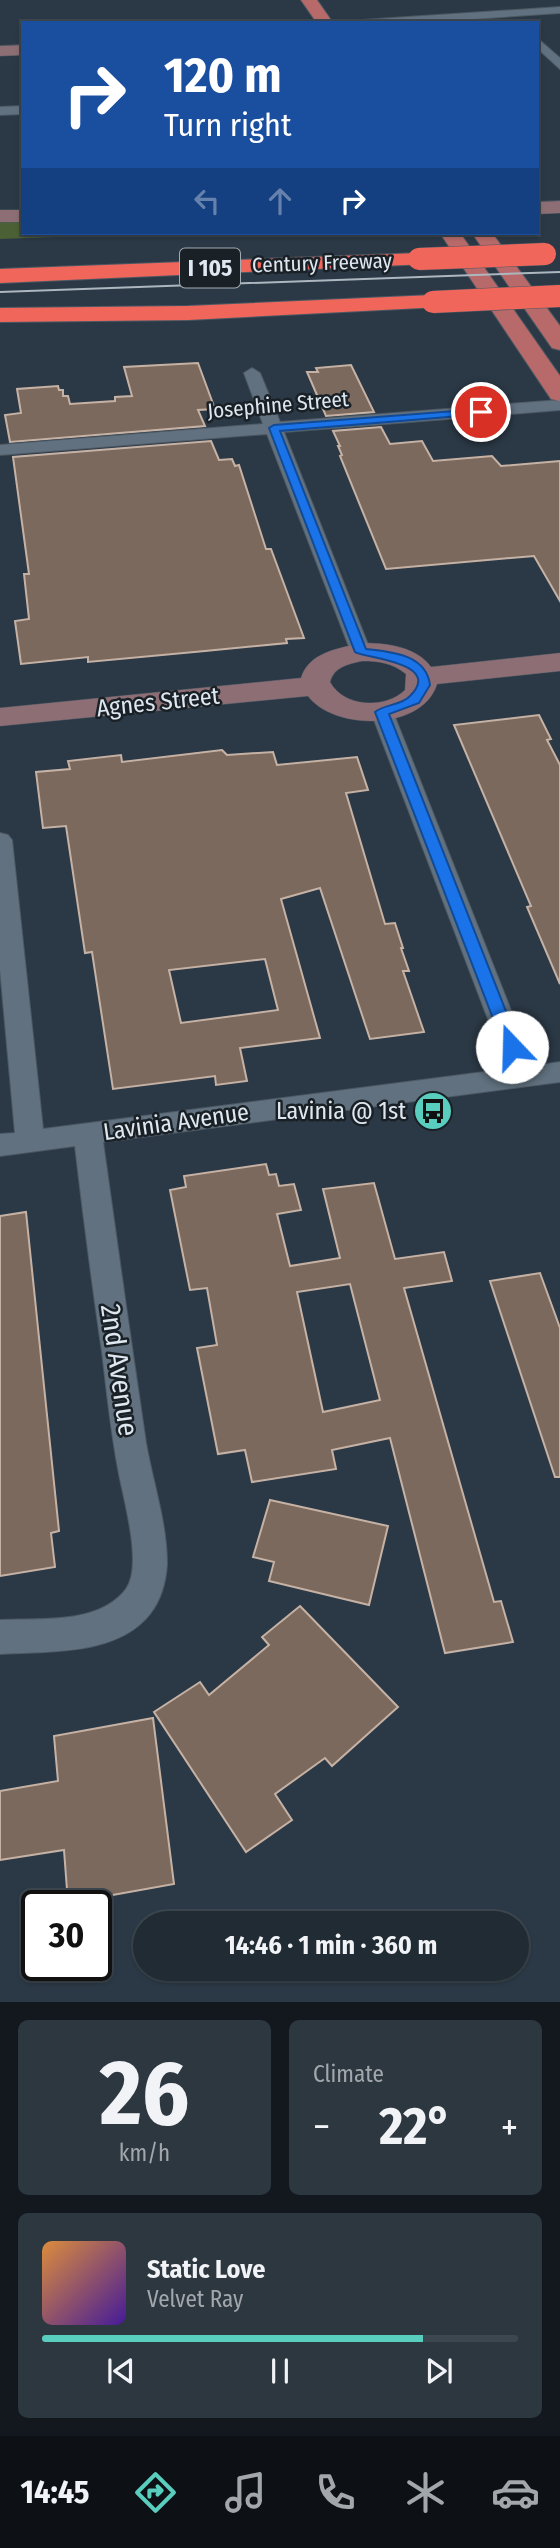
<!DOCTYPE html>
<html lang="en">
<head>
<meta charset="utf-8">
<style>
	body { margin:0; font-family:"Fira Sans Condensed",sans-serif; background:#2d3740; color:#f1f3f6; height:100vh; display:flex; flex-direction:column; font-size:26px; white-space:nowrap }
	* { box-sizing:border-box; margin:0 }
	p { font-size:23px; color:#a2a7ac }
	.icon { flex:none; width:38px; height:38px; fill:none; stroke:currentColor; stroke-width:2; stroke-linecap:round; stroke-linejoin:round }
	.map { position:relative; height:2002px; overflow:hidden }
	.side { display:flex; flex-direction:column; gap:18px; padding:18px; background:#12181d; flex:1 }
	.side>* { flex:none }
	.banner { position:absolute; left:21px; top:21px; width:518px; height:214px; border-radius:0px; box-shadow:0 2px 5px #0004,0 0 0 2px #3d474f; background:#1a4fa0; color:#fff; overflow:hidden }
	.speed { position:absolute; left:21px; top:1890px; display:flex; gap:14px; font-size:35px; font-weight:700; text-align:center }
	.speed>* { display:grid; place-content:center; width:91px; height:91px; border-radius:50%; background:#202b34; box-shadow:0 2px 5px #0004,0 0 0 2px #3d474f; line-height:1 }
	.speed .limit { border:4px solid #111; border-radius:10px; background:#fff; color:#111 }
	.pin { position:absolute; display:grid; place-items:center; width:60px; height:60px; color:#fff; margin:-30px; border:4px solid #fff; border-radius:50%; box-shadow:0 2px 7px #0007 }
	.me { position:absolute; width:77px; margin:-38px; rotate:339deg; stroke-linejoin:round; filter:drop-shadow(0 0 5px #0008) }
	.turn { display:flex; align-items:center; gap:24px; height:147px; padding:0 28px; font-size:32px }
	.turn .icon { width:91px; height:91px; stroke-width:2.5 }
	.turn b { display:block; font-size:49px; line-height:60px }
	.lanes { display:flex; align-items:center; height:66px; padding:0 28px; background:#0003; justify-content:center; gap:35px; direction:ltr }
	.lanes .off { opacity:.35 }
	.big { font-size:52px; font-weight:700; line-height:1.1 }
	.side .card { flex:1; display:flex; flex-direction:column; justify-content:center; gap:10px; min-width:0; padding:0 24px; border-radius:10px; background:#2d3740 }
	.side .dial { align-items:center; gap:0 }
	.dial b { font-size:91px; line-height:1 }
	.song { display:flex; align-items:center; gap:21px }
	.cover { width:84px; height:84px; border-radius:10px; background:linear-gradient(135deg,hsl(30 70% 55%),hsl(260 70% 35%)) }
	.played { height:7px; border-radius:4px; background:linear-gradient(90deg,#59cebf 80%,#3d474f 80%) }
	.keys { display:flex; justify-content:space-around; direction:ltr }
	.heat { display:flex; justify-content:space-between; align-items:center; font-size:38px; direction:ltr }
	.side .tiles { flex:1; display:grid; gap:18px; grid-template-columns:1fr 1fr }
	.card:last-child { grid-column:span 2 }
	.trip { position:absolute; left:133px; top:1911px; width:396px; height:70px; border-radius:35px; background:#202b34; box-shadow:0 2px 5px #0004,0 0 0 2px #3d474f; font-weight:700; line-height:70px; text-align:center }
	.menu { display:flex; height:112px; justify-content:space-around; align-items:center; background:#0d1115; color:#a2a7ac }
	.menu .icon { width:49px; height:49px }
	.menu .selected { color:#59cebf }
	.menu b { font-size:32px; color:#f1f3f6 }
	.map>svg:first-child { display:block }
	.green { fill:#4b6035 }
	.building { fill:#7b695d; stroke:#c6b2a5; stroke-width:2; fill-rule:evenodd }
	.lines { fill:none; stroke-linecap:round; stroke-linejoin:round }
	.street-casing { stroke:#4c5863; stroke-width:2 }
	.secondary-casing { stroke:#4c5863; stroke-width:1 }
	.primary-casing { stroke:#4c5863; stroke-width:2 }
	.highway-casing { stroke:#4c5863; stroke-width:2 }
	.street { fill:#61717f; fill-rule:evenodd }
	.secondary { fill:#8c6e74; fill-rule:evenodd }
	.primary { fill:#b76a69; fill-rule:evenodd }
	.highway { fill:#f0665b; fill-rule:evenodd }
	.tram { stroke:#adb7c0; stroke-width:2 }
	.highway-bridge-casing { stroke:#4c5863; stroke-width:23; stroke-linecap:butt }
	.highway-bridge { stroke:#f0665b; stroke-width:22 }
	.route { fill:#1a73e8; stroke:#114b97; stroke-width:2 }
	.labels { text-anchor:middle; stroke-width:5; stroke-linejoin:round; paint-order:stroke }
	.far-street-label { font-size:21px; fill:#dfe8f0; stroke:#192026 }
	.shield { fill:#192026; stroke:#a4acb3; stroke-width:2 }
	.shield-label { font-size:23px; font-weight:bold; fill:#dfe8f0 }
	.street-label { font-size:24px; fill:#dfe8f0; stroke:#192026 }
	.poi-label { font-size:24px; fill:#dfe8f0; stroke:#192026; text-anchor:end }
	.near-street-label { font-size:28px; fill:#dfe8f0; stroke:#192026 }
</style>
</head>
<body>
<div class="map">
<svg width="560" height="2002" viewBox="0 0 560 2002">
	<rect width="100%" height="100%" fill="#2b3946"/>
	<!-- green -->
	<polygon class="green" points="0,221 23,221 23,233 168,233 0,239"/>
	<!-- building -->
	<g class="building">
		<polygon points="198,363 215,409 198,410 205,426 10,442 5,415 21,413 17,389 58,386 59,390 63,390 63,396 68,396 70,404 115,401 115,397 132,396 124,367"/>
		<polygon points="351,365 374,412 326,416 307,372 318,372 316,368"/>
		<polygon points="381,427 390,444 422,441 433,461 492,456 501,466 560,461 560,601 534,556 386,569 340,456 342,455 338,446 340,446 333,431"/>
		<polygon points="211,441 219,460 232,459 235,466 239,465 266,549 271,549 304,638 286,639 287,643 205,651 88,662 88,657 21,664 15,621 29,619 24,574 29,574 13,457"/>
		<polygon points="539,715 551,739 547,740 560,765 560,984 527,907 531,906 454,725"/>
		<path d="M222,750L227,755L273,752L277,765L357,757L368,790L346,793L385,924L395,923L403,948H401L409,971H403L424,1032L370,1039L320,888L281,899L320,1038L240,1048L247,1081L216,1085L215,1076L113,1089L92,952L85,953L66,826L43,828L36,772L70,769L68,761L121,755L122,762ZM265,959L278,1010L181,1023L169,970Z"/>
		<path d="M266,1164L269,1175L276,1174L279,1186L294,1184L301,1210L277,1214L290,1266L340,1258L323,1189L374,1183L395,1259L444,1252L452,1281L404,1288L494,1602L501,1601L513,1642L445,1653L390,1438L332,1450L336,1469L252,1482L245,1450L218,1454L197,1348L217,1345L207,1288L190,1290L170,1190L186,1187L184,1176ZM350,1284L380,1400L323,1412L297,1292Z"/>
		<polygon points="26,1212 59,1531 51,1533 55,1567 0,1576 0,1216"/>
		<polygon points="540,1273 560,1328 560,1477 555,1477 490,1281"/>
		<polygon points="270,1500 388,1526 369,1605 269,1581 274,1562 253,1557"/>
		<polygon points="300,1606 398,1707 332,1766 325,1758 275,1794 292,1820 246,1852 154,1712 200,1682 209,1695 269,1645 262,1637"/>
		<polygon points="153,1718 174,1884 68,1903 64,1850 0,1860 0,1791 58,1781 54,1736"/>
	</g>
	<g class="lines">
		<defs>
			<g id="street">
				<polygon points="560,7 560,13 416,23 357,23 362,20"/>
				<polygon points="537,38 560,58 560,69 537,48"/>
				<polygon points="23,106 23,114 0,115 0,107"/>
				<polygon points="252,368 260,373 280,422 560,400 560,410 284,432 371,652 368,656 354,656 351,652 267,434 0,455 0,445 263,424 244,373"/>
				<path d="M382,705L390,707L393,712L533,1066L560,1062V1082L103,1142C117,1242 131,1343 146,1443C153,1483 167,1523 167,1564C166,1581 161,1600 150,1614C117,1656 48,1651 0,1654V1620C39,1618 99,1625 126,1589C143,1566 124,1501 119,1474C111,1434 107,1393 102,1352C92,1284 83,1215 75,1146L0,1156V1134L15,1133L0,969V833L8,835L12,840L43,1129L507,1069L371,712L374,707Z"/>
			</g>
			<g id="secondary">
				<polygon points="23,45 23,55 0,56 0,46"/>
				<polygon points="560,201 560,213 537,214 537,202"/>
				<rect x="0" y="210" width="23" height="12"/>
				<path d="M361,643C385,643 416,646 431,667L560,653V671L437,684C423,731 334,731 308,696L0,726V708L301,678C309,652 338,649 361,643ZM362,661C380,661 392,663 406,674L405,690C386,709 344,708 330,682C334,667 348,664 362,661Z"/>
			</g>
			<g id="primary">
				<polygon points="301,0 317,0 333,23 317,23"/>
				<polygon points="440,233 460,233 560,376 560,401 551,399"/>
				<polygon points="472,233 492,233 560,326 560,350 552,348"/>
			</g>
			<g id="highway">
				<polygon points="419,253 427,254 430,259 427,264 0,283 0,269"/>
				<polygon points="433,295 441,297 444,302 441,307 188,320 0,322 0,308 188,306"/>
			</g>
		</defs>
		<!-- street casing -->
		<use href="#street" class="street-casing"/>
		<!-- secondary casing -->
		<use href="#secondary" class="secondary-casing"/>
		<!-- primary casing -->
		<use href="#primary" class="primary-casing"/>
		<!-- highway casing -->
		<use href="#highway" class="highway-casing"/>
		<!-- street -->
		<use href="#street" class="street"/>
		<!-- secondary -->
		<use href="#secondary" class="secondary"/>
		<!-- primary -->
		<use href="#primary" class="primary"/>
		<!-- highway -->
		<use href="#highway" class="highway"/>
		<!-- tram -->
		<polyline class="tram" points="0,292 560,272"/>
		<defs>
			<g id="highway-bridge">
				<polyline points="419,259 545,254"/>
				<polyline points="433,302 560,296"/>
			</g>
		</defs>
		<!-- highway-bridge casing -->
		<use href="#highway-bridge" class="highway-bridge-casing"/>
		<!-- highway-bridge -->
		<use href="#highway-bridge" class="highway-bridge"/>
	</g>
	<!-- route -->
	<path class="route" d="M481,409L484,410V414L280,431L366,649C391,652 426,654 430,685L419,703L389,714L520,1047L512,1053L504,1047L375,712C384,704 401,706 410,696C444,662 363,658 355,652L269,428L274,425Z"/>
	<!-- icons -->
	<defs>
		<symbol id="bus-disc" viewBox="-11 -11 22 22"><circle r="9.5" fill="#59cebf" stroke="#192026"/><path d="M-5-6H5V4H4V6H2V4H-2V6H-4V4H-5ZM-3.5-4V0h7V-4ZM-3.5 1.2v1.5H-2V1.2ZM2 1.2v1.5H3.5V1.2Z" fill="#111"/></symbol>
	</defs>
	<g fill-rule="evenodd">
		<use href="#bus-disc" x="411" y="1089" width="44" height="44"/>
	</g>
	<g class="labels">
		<!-- far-street labels -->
		<g class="far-street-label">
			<text transform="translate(322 263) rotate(-2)" y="7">Century Freeway</text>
			<text transform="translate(278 405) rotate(-5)" y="7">Josephine Street</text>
		</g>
		<!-- shield labels -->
		<rect class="shield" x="180" y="248.5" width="60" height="39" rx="5"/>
		<g class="shield-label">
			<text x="210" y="276">I 105</text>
		</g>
		<!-- street labels -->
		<g class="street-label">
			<text transform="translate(158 702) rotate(-6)" y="8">Agnes Street</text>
			<text transform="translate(176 1122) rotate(-8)" y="8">Lavinia Avenue</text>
		</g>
		<!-- poi labels -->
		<g class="poi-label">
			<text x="406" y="1119">Lavinia @ 1st</text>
		</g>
		<!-- near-street labels -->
		<g class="near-street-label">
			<text transform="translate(120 1370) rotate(82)" y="10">2nd Avenue</text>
		</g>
	</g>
</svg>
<div class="speed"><div class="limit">30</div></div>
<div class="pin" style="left:481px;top:412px;background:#d93025"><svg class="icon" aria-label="arrive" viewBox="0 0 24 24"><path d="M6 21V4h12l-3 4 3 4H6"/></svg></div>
<svg class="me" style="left:512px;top:1047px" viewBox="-20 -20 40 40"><circle r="19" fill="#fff"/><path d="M0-13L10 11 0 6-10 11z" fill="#1a73e8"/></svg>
<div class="trip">14:46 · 1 min · 360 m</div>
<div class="banner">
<div class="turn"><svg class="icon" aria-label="right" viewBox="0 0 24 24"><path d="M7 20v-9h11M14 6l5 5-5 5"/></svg><div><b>120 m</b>Turn right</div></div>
<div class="lanes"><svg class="icon off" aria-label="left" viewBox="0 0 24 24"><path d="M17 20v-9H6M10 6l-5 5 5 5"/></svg><svg class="icon off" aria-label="ahead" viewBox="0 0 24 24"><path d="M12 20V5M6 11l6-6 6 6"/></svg><svg class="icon" aria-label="right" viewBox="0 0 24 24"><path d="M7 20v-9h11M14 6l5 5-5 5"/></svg></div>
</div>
</div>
<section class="side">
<div class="tiles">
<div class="card dial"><b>26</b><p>km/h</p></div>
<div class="card"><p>Climate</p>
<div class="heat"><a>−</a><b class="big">22°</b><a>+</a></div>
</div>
<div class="card">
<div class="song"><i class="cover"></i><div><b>Static Love</b><p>Velvet Ray</p></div></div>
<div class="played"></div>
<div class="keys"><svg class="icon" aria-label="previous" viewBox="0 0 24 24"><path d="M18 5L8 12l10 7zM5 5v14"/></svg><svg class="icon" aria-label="pause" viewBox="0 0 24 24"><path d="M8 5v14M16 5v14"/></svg><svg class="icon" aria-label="next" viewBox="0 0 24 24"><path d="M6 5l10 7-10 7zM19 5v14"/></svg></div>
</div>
</div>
</section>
<nav class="menu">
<b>14:45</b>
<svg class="icon selected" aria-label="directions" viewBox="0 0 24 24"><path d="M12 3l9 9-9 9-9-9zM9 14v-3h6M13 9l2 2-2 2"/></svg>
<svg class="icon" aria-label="music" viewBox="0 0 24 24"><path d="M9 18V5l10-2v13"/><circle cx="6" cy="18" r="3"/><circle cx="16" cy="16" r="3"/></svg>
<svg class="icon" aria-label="phone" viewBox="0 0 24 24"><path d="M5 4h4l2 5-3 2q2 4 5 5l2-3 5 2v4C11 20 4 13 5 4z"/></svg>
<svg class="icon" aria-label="climate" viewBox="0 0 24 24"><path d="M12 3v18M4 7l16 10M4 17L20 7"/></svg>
<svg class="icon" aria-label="car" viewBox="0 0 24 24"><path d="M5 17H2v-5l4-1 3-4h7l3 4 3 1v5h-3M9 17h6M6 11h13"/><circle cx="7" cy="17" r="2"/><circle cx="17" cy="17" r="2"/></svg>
</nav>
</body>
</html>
